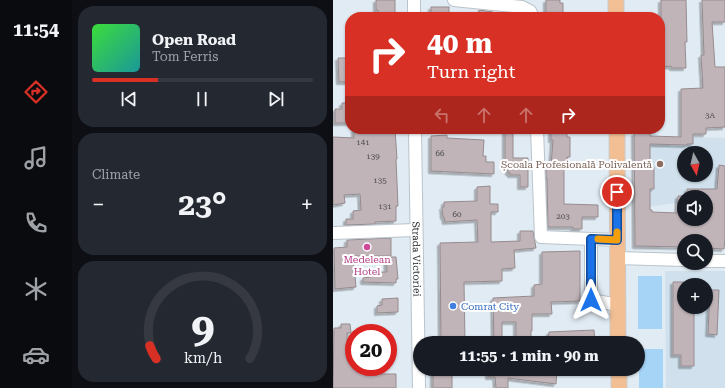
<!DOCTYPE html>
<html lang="en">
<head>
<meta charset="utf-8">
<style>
	body { margin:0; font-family:"Roboto Serif",serif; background:#242831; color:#f1f3f6; height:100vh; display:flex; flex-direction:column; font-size:15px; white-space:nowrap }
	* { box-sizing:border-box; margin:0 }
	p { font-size:13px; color:#9ea1a6 }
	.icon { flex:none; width:22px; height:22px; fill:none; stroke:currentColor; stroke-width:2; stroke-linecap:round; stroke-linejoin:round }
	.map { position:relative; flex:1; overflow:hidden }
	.details { display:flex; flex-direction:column; gap:6px; padding:6px; background:#0d0f14; width:261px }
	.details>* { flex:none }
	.guide { position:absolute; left:12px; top:12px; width:320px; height:122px; border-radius:16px; box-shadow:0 1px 3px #0004; background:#d93025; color:#fff; overflow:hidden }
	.needle { width:26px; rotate:172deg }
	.buttons { position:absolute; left:344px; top:146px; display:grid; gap:8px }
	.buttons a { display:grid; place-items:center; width:36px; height:36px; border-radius:50%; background:#171b24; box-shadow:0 1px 3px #0004; font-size:20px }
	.speed { position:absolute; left:12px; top:324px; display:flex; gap:8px; font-size:20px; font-weight:700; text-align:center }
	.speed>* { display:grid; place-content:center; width:52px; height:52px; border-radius:50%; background:#171b24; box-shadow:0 1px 3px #0004; line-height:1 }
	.speed .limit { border:6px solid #d22; background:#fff; color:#111 }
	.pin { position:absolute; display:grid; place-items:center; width:34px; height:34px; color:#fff; margin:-17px; border:2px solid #fff; border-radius:50%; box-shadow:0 1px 4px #0007 }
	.me { position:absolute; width:44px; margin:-22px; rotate:0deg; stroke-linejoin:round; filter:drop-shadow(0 0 3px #0008) }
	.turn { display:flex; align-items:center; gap:14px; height:84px; padding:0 16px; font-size:18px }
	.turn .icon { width:52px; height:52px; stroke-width:2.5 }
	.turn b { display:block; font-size:28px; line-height:34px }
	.lanes { display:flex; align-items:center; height:38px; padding:0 16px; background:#0003; justify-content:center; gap:20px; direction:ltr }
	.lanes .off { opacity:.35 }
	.big { font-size:30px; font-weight:700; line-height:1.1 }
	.details .card { flex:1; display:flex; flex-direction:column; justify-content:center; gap:6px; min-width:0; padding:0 14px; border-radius:16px; background:#242831 }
	.details .dial { align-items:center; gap:0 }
	.dial svg { height:104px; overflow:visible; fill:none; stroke:#363941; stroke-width:7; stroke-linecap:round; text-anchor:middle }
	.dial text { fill:#f1f3f6; stroke:none }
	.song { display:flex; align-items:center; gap:12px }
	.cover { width:48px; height:48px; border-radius:6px; background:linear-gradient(135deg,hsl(120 70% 55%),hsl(180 70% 35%)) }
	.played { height:4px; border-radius:2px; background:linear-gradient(90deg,#d93025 30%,#363941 30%) }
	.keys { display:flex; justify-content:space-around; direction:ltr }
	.heat { display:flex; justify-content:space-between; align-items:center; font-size:22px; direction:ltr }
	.trip { position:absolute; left:80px; top:336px; width:232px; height:40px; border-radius:20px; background:#171b24; box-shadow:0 1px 3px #0004; font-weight:700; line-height:40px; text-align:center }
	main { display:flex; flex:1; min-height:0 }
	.tab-bar { display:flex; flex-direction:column; width:72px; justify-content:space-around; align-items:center; background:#090b0e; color:#9ea1a6 }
	.tab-bar .icon { width:28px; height:28px }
	.tab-bar .on { color:#d93025 }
	.tab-bar b { font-size:18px; color:#f1f3f6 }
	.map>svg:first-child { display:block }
	.built { fill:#d0e1ed; fill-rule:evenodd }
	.green { fill:#a5d4f7 }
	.building { fill:#c0b4b8; stroke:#968b8e; filter:url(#shadow) }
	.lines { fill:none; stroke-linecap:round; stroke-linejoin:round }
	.minor-casing { stroke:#bac4cb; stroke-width:14 }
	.major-casing { stroke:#cacbcb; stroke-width:17 }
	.minor { stroke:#fff; stroke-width:12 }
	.major { stroke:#f2bf95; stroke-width:15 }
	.route-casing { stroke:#114b97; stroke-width:10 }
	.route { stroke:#1a73e8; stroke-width:7 }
	.slow { stroke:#f59e0b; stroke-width:7 }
	.education-dot { fill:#8d6e63; stroke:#fff; stroke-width:1.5 }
	.hotel-dot { fill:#d1479c; stroke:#fff; stroke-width:1.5 }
	.shop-dot { fill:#3f7fe0; stroke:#fff; stroke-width:1.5 }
	.labels { text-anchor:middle; stroke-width:4; stroke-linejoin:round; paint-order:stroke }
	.number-label { font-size:8px; fill:#4a494c }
	.education-label { font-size:10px; fill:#785e54; stroke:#fff; text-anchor:end }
	.hotel-label { font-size:10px; fill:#b23c85; stroke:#fff }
	.street-label { font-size:10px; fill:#222528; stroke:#fff }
	.shop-label { font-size:10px; fill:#366cbe; stroke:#fff; text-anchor:start }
</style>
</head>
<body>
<main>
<nav class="tab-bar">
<b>11:54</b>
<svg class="icon on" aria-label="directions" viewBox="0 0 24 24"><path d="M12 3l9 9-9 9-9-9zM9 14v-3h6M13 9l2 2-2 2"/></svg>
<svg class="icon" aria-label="music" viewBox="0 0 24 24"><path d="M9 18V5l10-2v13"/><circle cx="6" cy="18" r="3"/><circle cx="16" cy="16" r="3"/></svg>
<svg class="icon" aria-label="phone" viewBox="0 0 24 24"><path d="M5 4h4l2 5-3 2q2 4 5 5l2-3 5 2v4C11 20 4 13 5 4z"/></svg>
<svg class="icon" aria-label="climate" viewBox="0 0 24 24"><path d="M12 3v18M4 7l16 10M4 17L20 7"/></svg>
<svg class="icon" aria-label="car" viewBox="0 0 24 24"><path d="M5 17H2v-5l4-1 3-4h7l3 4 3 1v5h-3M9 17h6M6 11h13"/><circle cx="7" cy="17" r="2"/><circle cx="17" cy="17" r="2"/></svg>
</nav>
<section class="details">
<div class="card">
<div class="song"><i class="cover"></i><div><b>Open Road</b><p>Tom Ferris</p></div></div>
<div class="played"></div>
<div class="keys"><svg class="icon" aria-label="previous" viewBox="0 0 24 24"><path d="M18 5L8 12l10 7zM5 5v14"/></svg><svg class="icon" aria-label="pause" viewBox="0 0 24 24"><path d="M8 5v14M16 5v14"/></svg><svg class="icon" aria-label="next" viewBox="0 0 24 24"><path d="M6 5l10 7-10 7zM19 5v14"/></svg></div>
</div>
<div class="card"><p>Climate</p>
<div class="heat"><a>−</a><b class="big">23°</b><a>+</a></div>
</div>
<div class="card dial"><svg viewBox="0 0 100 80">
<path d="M14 69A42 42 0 1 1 86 69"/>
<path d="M14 69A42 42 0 0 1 9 59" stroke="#d93025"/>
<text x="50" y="56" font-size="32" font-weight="700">9</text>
<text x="50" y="72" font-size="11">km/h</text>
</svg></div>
</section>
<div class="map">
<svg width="392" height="388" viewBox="0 0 392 388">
	<defs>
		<filter id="shadow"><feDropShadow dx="-2.5" dy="2.5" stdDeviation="0" flood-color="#0004"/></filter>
	</defs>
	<rect width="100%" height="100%" fill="#e1ebf3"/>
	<!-- built -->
	<g class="built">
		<path d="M303,131H320L326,136L392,138V202H373V197H351V202L321,206L302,207ZM351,153H373V175H351Z"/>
		<path d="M332,271H392V388H333ZM351,285H373V307H351Z"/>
	</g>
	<!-- green -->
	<g class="green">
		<rect x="305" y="276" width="24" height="53"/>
		<rect x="306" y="349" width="24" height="39"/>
	</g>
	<!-- building -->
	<g class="building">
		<polygon points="43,0 62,0 62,17 45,17 45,10 43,10"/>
		<polygon points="213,0 227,0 227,3 230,3 230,17 213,17"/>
		<polygon points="328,0 353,0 354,42 352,42 353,68 339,68 338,66 328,67"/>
		<polygon points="369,0 392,0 392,22 379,22 382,67 392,67 392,127 373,128 373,134 360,134 360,144 354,144 354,145 317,144 317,167 321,167 321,189 317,189 317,210 319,210 319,212 344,213 345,196 351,196 351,220 370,221 370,219 375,218 373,197 354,197 354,189 384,189 386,165 392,166 392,238 391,249 373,248 373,241 351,241 351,247 302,246 301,133 317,133 317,136 348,137 348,89 370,88 368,55 371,55"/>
		<rect x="98" y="7" width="18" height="10"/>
		<polygon points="146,10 160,12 160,17 151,17 151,16 145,15"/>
		<polygon points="5,58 17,58 17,82 6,82"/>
		<polygon points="9,103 17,103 17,123 2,123 2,109 9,109"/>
		<polygon points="21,129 62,129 64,159 63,159 65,206 63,206 63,221 42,222 42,224 13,225 13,219 20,219 20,211 28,210 27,194 11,195 12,203 0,205 0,137 21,138"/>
		<polygon points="172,129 180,129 180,158 195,158 195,187 187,187 187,175 177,175 177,173 175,173 175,166 172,166"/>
		<polygon points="218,129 234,129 234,137 237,137 237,157 234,157 234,166 231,166 231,204 265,205 265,217 249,217 249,229 240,229 240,227 215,227 214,178 213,178 213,166 218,166 220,140 218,140"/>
		<polygon points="114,135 114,138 151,140 150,156 153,156 153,162 161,162 161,174 98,171 98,136"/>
		<polygon points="157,186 157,204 165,204 165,212 158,212 158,242 187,241 187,231 200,231 203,248 181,250 182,268 169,269 169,281 131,282 132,343 108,343 107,243 145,242 144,220 112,222 111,217 110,217 109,207 111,207 111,202 144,201 144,187"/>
		<polygon points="58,238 58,256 21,256 20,276 22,276 23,287 2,289 1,248 14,247 14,240"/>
		<polygon points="247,251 247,301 218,302 219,314 199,314 199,331 198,331 198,342 197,343 183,343 183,322 169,322 169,343 161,343 160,298 201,296 201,285 209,284 209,252"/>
		<polygon points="53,257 63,257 65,279 63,279 63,283 30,282 30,278 44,276 44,272 54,272"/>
		<polygon points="340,282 351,282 351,307 361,307 361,366 348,366 348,355 340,355"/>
		<polygon points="377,290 386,290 384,335 375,334"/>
		<polygon points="65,298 65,312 44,313 44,306 49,305 49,299"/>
		<polygon points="8,324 17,324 18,333 14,333 15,361 21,361 21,367 33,367 33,374 63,374 63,388 0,388 1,328 8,328"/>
		<polygon points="261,330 262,343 228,343 228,341 215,342 216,332"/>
		<rect x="100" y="369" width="19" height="19"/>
		<polygon points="155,369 224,370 223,384 175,378 175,388 163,388 162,377 155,377"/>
	</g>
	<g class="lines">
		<defs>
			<g id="minor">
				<polyline points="81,0 81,17"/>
				<polyline points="121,0 189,7 197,11 200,17"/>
				<path id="s1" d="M82,129L86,388"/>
				<polyline points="204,129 208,237 284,240"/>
				<polyline points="0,233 82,230"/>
				<polyline points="258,239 258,300 285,305"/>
				<polyline points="284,258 351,260"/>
				<polyline points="373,261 392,261"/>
			</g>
			<g id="major">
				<polyline points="283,0 283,17"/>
				<polyline points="284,129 285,343"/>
				<polyline points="286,369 286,388"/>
			</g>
		</defs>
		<!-- minor casing -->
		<use href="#minor" class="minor-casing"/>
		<!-- major casing -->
		<use href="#major" class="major-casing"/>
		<!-- minor -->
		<use href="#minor" class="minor"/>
		<!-- major -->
		<use href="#major" class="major"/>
	</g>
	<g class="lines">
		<defs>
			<polyline id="route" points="258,300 258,239 284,240 284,192"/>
		</defs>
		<!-- route casing -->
		<use href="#route" class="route-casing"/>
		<!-- route -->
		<use href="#route" class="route"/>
		<!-- slow -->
		<polyline class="slow" points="265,239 284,240 284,232"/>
	</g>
	<!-- markers -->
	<circle class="education-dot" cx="327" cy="164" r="4"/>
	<circle class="hotel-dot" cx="34" cy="247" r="4"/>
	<circle class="shop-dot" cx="120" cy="306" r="4"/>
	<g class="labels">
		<!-- number labels -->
		<g class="number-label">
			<text x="377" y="118">3A</text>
			<text x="30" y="145">141</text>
			<text x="107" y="156">66</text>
			<text x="40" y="159">139</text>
			<text x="47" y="183">135</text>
			<text x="52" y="209">131</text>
			<text x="124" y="217">60</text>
			<text x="230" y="219">203</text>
		</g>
		<!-- education labels -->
		<g class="education-label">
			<text x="319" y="168">Școala Profesională Polivalentă</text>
		</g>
		<!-- hotel labels -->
		<g class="hotel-label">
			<text x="34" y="263">Medelean<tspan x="34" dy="12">Hotel</tspan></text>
		</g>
		<!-- street labels -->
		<g class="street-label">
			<text dy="4" stroke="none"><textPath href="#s1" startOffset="130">Strada Victoriei</textPath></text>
		</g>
		<!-- shop labels -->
		<g class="shop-label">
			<text x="128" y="310">Comrat City</text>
		</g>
	</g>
</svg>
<div class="buttons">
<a><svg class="needle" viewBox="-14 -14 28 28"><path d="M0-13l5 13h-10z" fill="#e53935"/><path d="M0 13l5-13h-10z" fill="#9ea1a6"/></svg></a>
<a><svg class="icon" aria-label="sound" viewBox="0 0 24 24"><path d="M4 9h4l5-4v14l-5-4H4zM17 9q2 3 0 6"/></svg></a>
<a><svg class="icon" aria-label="search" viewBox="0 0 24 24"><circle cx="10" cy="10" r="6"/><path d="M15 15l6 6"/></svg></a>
<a>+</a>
</div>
<div class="speed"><div class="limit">20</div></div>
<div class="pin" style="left:284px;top:192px;background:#d93025"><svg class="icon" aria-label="arrive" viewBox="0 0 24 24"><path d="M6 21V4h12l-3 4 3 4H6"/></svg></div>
<svg class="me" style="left:258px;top:300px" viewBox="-20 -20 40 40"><path d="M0-17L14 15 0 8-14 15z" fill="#1a73e8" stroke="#fff" stroke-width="4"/></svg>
<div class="trip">11:55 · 1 min · 90 m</div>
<div class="guide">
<div class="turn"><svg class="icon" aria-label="right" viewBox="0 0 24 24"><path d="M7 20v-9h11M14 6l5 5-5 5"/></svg><div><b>40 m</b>Turn right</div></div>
<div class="lanes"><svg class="icon off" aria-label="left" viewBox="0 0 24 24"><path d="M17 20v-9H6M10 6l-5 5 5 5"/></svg><svg class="icon off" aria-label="ahead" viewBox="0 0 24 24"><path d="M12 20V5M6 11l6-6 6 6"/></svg><svg class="icon off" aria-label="ahead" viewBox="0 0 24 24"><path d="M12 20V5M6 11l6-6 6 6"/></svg><svg class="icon" aria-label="right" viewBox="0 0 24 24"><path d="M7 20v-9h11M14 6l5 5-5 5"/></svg></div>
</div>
</div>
</main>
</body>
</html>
